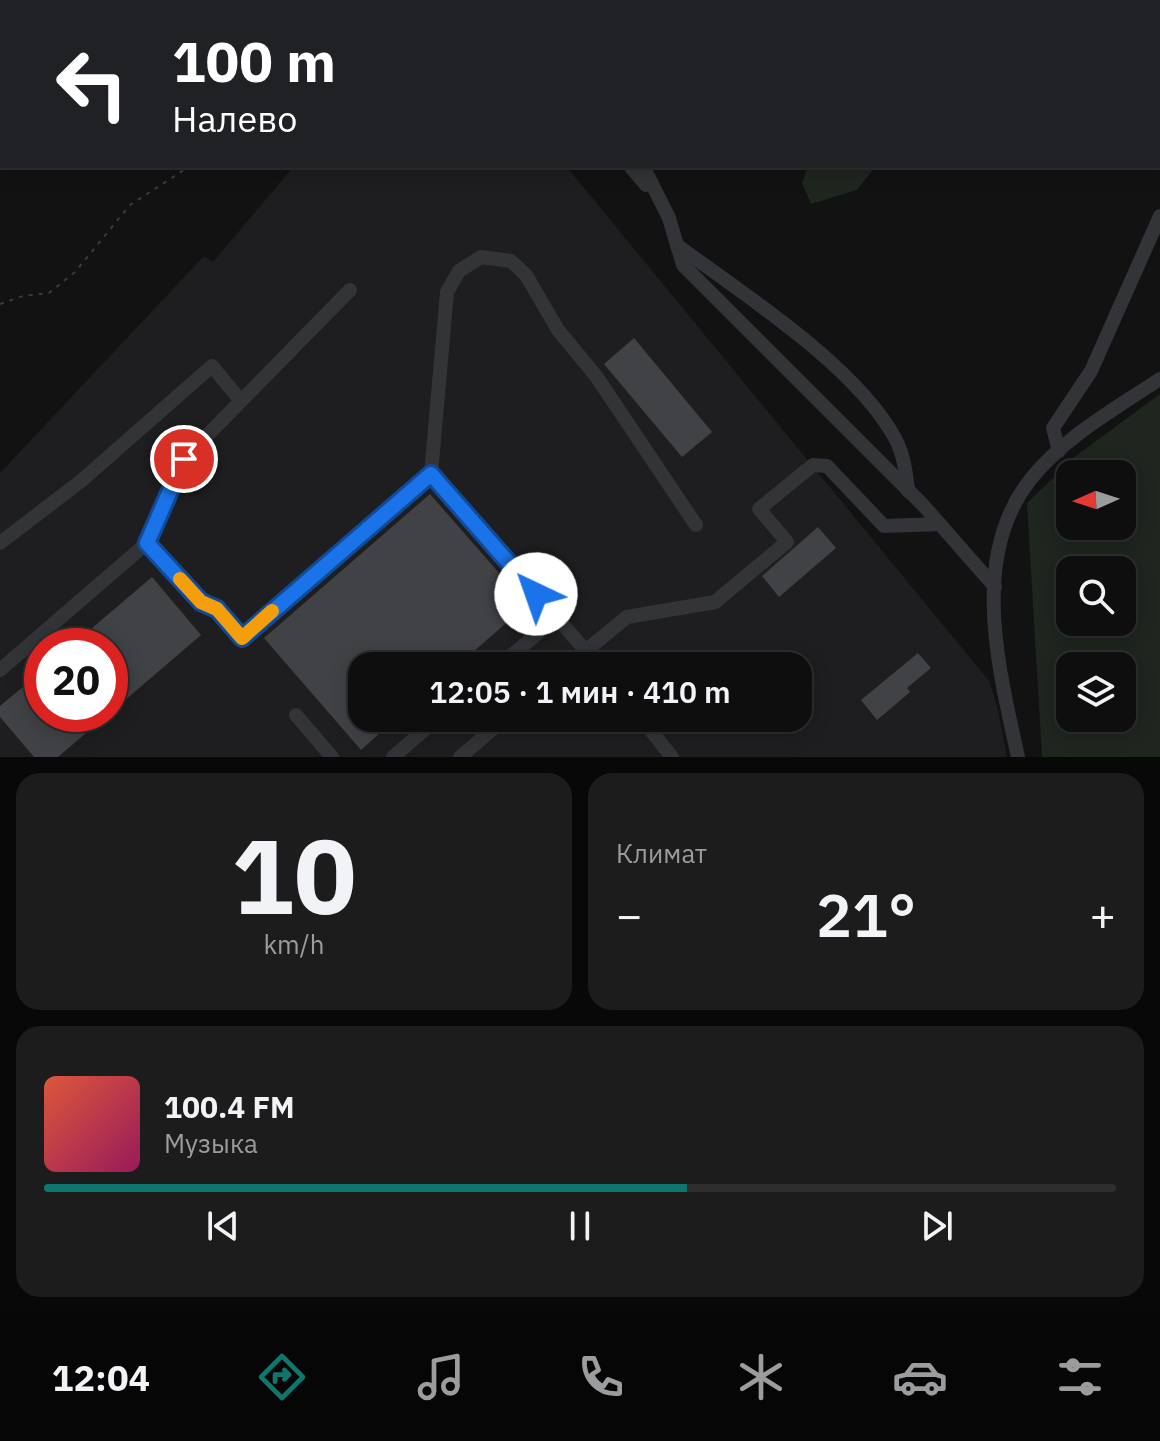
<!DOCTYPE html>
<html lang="ru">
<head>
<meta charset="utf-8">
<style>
	body { margin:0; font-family:"IBM Plex Sans",sans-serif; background:#1c1c1c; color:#f1f3f6; height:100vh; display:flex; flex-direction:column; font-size:30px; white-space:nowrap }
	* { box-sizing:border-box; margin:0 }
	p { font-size:26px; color:#9b9c9e }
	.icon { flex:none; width:44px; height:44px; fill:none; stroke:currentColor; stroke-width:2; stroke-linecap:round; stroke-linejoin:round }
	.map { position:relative; height:757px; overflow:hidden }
	.details { display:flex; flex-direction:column; gap:16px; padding:16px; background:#080808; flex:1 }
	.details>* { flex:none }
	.hud { position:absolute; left:0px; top:0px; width:1160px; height:168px; box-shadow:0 4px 20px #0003,0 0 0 2px #2e2e2e; background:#202124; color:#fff; overflow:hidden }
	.needle { width:52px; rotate:267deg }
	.buttons { position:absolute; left:1056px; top:460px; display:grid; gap:16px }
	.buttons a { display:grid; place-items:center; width:80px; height:80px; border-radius:16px; background:#0e0e0e; box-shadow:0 4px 20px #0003,0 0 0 2px #2e2e2e; font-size:40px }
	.speed { position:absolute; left:24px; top:628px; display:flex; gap:16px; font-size:40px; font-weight:700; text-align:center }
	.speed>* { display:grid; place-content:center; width:104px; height:104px; border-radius:50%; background:#0e0e0e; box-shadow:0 4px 20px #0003,0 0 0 2px #2e2e2e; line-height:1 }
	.speed .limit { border:12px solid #d22; background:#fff; color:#111 }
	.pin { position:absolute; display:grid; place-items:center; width:68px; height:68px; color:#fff; margin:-34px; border:4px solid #fff; border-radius:50%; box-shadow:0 2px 8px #0007 }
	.me { position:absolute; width:88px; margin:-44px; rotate:318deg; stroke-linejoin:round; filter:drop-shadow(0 0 6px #0008) }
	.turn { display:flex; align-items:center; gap:28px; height:168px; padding:0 40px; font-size:36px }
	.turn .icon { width:104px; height:104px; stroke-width:2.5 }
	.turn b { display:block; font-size:56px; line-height:68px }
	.big { font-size:60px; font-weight:600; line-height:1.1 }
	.details .card { flex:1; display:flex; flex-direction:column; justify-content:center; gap:12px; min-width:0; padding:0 28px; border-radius:24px; background:#1c1c1c }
	.details .dial { align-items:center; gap:0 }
	.dial b { font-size:104px; line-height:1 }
	.song { display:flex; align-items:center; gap:24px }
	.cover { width:96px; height:96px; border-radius:12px; background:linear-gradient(135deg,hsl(10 70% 55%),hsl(330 70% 35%)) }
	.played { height:8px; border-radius:4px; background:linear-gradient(90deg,#0f766e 60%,#2e2e2e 60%) }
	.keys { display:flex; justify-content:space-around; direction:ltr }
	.heat { display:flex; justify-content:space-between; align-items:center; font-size:44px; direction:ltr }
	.details .tiles { flex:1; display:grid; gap:16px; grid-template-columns:1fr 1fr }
	.card:last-child { grid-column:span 2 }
	.trip { position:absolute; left:348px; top:652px; width:464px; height:80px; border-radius:24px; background:#0e0e0e; box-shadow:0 4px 20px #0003,0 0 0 2px #2e2e2e; font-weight:600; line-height:80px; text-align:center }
	.dock { display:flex; height:128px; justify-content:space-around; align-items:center; background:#060606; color:#9b9c9e }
	.dock .icon { width:56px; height:56px }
	.dock .active { color:#0f766e }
	.dock b { font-size:36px; color:#f1f3f6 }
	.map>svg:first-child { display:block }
	.built { fill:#1e1e20; fill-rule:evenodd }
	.green { fill:#1f251f; fill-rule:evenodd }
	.building { fill:#414246 }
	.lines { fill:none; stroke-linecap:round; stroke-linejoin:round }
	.path { stroke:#393b3e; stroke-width:2; stroke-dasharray:4 6; stroke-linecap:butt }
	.minor { stroke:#333437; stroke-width:14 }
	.route-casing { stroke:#114b97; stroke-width:20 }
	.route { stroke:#1a73e8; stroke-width:14 }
	.slow { stroke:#f59e0b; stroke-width:14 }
</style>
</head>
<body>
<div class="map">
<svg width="1160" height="757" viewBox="0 0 1160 757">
	<rect width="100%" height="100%" fill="#121213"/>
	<!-- built -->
	<path class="built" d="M294,166H566L989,681L998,710L1007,757H0V473L204,256L213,262ZM42,646H110V714H42ZM362,666H798V718H362Z"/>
	<!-- green -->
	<g class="green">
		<polygon points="808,166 876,166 857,190 811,204 802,183"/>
		<path d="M1160,394V757H1042L1027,503L1077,455ZM1070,474H1122V526H1070ZM1070,570H1122V622H1070ZM1070,666H1122V718H1070Z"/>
	</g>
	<!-- building -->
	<g class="building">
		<polygon points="634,338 712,432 682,457 604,364"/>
		<polygon points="430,494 527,605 457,666 362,666 362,718 397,718 361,750 264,638"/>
		<polygon points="818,527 836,548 779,597 762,576"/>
		<polygon points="152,577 201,635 110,713 110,646 71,646"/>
		<polygon points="918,653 931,668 907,688 910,692 877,720 861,700"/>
		<polygon points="42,671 42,714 108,714 58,757 34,757 0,717 0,706"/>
	</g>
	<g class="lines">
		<!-- path -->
		<polyline class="path" points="0,304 23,296 49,293 75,272 130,205 190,166"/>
		<!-- minor -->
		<g class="minor">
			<polyline points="189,0 189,2"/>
			<polyline points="201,0 204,2"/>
			<polyline points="139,2 141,0"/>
			<polyline points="0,3 5,0"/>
			<polyline points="630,166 646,185"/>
			<polyline points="643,166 669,218 683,265 923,505 995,587"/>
			<path d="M677,245C744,295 855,365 895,438C904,455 906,473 908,491"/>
			<polyline points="1059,451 1053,428 1091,371 1160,216"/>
			<polyline points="431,474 447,292 459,271 481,257 511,261 526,275 558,330 596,376 696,525"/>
			<polyline points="0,543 81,481 212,366 241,401"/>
			<polyline points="147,543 184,459 350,290"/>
			<polyline points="499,666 557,617"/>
			<polyline points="567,666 627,617 715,602 787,542 759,509 813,465 827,466 884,526 940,524"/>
			<polyline points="0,670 147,543 201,602 217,609 242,638 431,474 599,666"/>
			<polyline points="296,715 332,757"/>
			<polyline points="641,718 672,757"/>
			<polyline points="393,757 438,718"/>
			<polyline points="460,757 506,718"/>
			<path d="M1018,757C999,669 969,558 1030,480C1063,438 1116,408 1160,379"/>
		</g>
	</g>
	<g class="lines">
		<defs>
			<polyline id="route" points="184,459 147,543 201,602 217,609 242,638 431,474 536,594"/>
		</defs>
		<!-- route casing -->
		<use href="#route" class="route-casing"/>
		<!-- route -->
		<use href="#route" class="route"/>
		<!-- slow -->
		<polyline class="slow" points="180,579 201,602 217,609 242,638 272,611"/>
	</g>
</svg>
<div class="buttons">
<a><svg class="needle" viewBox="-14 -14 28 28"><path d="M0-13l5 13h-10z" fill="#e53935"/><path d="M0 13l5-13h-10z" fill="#9b9c9e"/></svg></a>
<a><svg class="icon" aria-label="search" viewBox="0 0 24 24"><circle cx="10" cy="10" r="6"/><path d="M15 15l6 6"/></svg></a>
<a><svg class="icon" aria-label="layers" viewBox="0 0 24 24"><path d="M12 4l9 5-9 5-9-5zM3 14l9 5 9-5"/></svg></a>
</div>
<div class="speed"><div class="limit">20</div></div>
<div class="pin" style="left:184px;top:459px;background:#d93025"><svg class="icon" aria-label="arrive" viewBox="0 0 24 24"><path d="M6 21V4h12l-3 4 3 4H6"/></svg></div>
<svg class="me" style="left:536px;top:594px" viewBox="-20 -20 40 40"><circle r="19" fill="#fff"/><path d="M0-13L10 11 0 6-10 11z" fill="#1a73e8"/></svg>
<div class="trip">12:05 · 1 мин · 410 m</div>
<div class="hud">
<div class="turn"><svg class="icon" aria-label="left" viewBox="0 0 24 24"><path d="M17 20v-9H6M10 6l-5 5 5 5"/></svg><div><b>100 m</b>Налево</div></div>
</div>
</div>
<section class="details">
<div class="tiles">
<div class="card dial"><b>10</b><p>km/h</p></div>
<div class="card"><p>Климат</p>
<div class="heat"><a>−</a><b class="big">21°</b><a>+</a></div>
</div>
<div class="card">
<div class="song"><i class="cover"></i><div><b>100.4 FM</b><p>Музыка</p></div></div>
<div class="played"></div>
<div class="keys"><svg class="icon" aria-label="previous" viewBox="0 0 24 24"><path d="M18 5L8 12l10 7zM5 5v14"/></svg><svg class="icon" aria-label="pause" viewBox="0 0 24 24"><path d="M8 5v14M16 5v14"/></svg><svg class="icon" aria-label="next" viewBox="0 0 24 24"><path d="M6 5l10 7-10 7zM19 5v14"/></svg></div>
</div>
</div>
</section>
<nav class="dock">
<b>12:04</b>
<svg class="icon active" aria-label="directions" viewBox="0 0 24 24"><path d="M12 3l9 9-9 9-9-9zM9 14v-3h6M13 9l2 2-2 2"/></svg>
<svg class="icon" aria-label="music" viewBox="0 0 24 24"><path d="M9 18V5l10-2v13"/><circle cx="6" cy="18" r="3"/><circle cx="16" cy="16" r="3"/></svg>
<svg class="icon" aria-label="phone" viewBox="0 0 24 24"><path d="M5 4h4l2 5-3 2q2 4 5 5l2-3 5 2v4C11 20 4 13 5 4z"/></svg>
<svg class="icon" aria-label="climate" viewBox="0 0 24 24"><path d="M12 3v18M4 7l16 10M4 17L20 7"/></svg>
<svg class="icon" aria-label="car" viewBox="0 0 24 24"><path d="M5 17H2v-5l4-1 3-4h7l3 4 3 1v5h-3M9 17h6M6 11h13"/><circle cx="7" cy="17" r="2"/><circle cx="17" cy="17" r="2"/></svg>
<svg class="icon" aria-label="filters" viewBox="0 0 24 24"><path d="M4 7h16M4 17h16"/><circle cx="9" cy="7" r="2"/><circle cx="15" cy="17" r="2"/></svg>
</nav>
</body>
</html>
